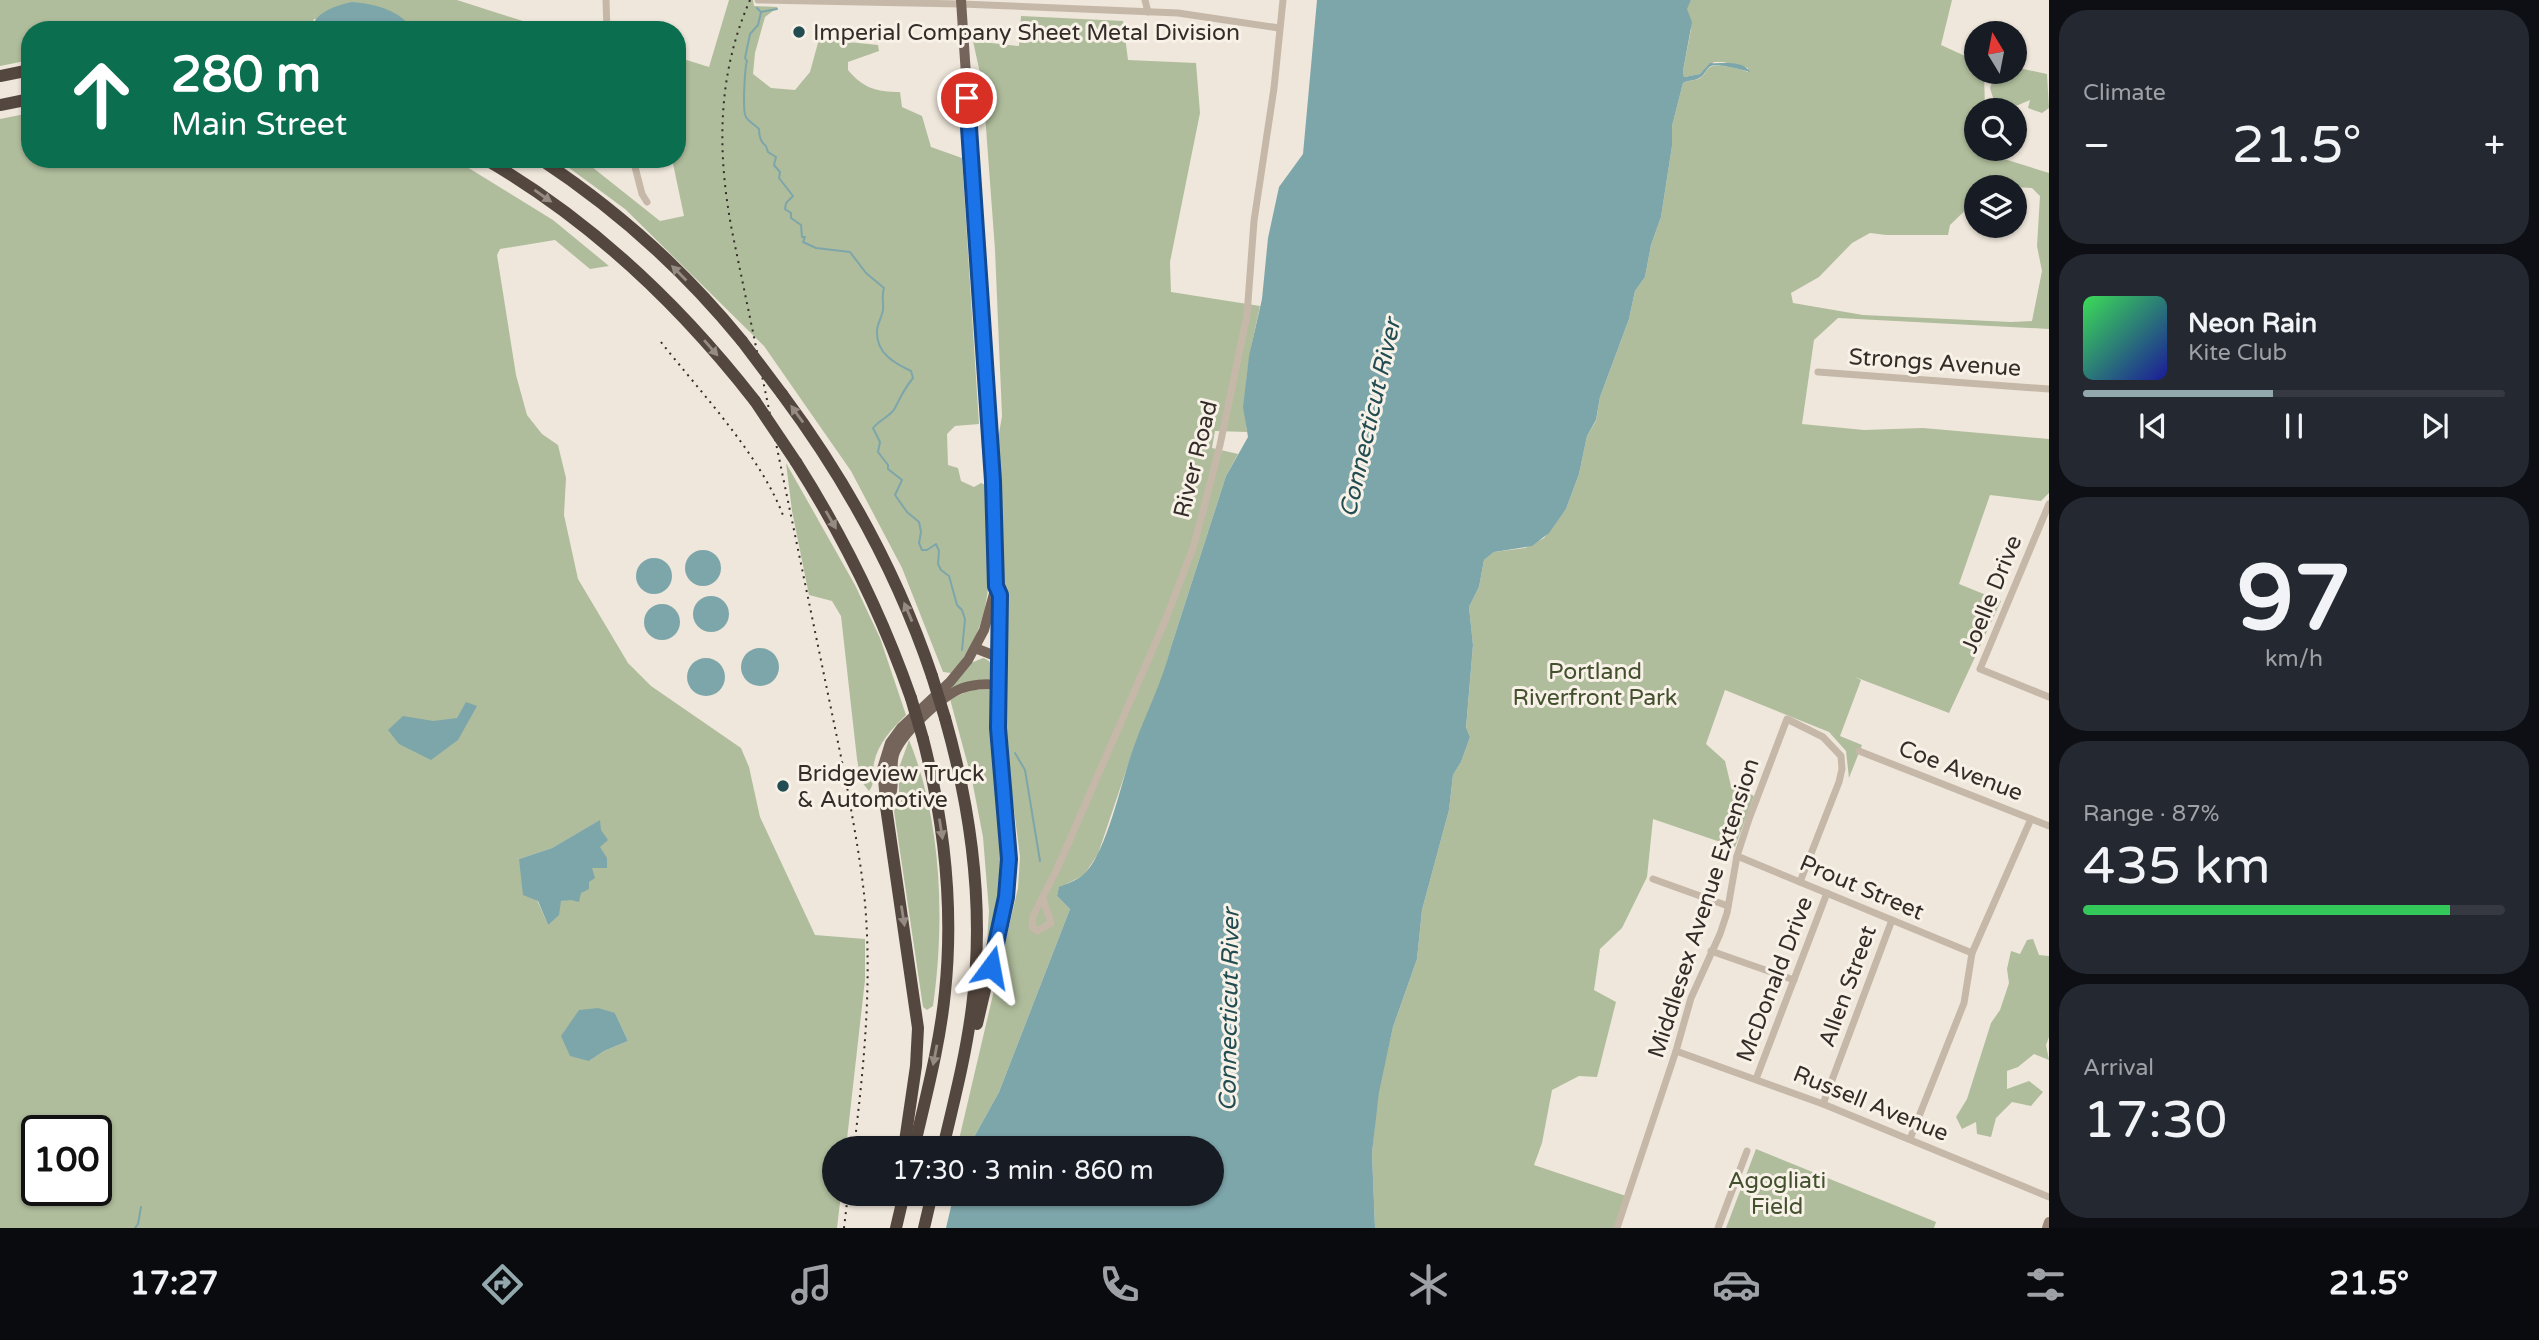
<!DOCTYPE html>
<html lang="en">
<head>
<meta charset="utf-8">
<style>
	body { margin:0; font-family:"Varela Round",sans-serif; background:#242831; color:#f1f3f6; height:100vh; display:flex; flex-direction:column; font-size:26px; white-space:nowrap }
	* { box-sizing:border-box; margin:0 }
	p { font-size:23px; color:#9ea1a6 }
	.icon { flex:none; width:38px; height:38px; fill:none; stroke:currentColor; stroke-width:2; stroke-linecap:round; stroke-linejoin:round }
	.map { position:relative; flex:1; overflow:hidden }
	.details { display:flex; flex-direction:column; gap:10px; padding:10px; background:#0d0f14; width:490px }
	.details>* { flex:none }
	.guide { position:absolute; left:21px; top:21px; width:665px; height:147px; border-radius:28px; box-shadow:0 2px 5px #0004; background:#0b6e4f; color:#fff; overflow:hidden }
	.needle { width:46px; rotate:350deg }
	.tools { position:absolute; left:1964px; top:21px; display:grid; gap:14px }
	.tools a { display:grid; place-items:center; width:63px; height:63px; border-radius:50%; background:#171b24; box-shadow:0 2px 5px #0004; font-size:35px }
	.speed { position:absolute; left:21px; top:1115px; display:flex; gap:14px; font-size:35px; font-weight:700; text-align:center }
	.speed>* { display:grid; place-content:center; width:91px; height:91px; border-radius:50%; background:#171b24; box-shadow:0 2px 5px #0004; line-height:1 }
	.speed .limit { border:4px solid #111; border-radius:10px; background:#fff; color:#111 }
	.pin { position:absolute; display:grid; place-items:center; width:60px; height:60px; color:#fff; margin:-30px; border:4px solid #fff; border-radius:50%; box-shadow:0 2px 7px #0007 }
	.me { position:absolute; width:77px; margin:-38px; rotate:13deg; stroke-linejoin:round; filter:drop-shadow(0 0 5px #0008) }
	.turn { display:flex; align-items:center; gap:24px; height:147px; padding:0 35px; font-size:32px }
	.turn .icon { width:91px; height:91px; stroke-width:2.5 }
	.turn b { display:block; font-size:49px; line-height:60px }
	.big { font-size:52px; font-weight:600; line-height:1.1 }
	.details .card { flex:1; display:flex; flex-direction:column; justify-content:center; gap:10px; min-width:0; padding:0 24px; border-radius:28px; background:#242831 }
	.details .dial { align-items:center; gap:0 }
	.dial b { font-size:91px; line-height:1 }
	.song { display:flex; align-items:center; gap:21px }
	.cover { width:84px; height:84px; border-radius:10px; background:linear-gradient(135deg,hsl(130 70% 55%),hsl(240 70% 35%)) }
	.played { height:7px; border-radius:4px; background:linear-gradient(90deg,#93a8ac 45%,#363941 45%) }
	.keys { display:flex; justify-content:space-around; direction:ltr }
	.heat { display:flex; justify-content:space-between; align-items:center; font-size:38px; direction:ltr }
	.charge { height:10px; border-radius:5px; background:linear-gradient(90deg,#34c759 87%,#363941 0) }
	.trip { position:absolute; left:822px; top:1136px; width:402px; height:70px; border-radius:35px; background:#171b24; box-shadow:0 2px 5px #0004; font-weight:600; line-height:70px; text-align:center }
	.tabs { display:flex; height:112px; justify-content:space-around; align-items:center; background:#090b0e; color:#9ea1a6 }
	.tabs .icon { width:49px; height:49px }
	.tabs .on { color:#93a8ac }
	.tabs b { font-size:32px; color:#f1f3f6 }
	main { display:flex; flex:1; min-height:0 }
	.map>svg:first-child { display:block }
	.green { fill:#b0bd9c; fill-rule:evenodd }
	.water { fill:#7da6aa }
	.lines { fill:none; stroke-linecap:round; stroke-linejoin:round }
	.stream { stroke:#7da6aa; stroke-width:2 }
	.street { stroke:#c6b8a8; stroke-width:7 }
	.secondary { stroke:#9a877a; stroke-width:10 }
	.primary { stroke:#75645a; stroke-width:10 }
	.highway { stroke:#54473f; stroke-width:12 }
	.rail { stroke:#342c28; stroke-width:2; stroke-dasharray:2 5; stroke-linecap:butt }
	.highway-bridge { stroke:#54473f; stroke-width:12 }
	.oneway { fill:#968b82 }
	.route-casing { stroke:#114b97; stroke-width:18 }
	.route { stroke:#1a73e8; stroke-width:12 }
	.poi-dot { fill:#214c52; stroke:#f8f1e7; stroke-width:2.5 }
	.labels { text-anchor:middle; stroke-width:6; stroke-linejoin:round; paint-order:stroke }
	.poi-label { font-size:23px; fill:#342c28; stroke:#f8f1e7; text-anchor:start }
	.street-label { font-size:23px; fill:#342c28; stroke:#f8f1e7 }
	.park-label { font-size:23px; fill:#42502e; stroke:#f8f1e7 }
	.water-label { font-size:24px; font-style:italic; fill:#214c52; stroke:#f8f1e7 }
</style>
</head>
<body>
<main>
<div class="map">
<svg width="2049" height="1228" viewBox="0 0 2049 1228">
	<rect width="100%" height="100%" fill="#efe7db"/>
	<!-- green -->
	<g class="green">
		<polygon points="0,0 457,0 551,30 414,30 410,24 314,19 310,30 30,30 30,60 0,66"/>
		<path d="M729,0H753L754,6L778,7L765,17L755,53L753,74L771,88L795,90L810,72L819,39L878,45L879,51L848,62V70C863,88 876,92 900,92L902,107L922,116L931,147L962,158L979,424L955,426L947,434L948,465L958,468L961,481L974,487L981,483L988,486C990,537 997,600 970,647C965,656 958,665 951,673L943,672L902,568L851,471L764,346L625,209L557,159H587V163L660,221L684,216L672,159H677V57L709,67Z"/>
		<path d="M1691,0H1952L1941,45L1976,61V72H1984L1985,110H1976V149H1985V153L2049,173V329L1838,318L1814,340L1802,424L1864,430L1923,428L2049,439V493L2041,501L1990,495L1959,584L2001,601L1949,713L1855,677L1861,680L1840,736L1862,745L1849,778L1846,751L1829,732L1725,690L1706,744L1725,761L1731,786L1754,796L1735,847L1653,819L1647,877L1622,928L1600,949L1594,990L1616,1002L1597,1077L1579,1076L1552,1090L1542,1143L1534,1165L1626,1196L1614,1228H1375L1372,1153L1378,1092L1393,1027L1417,959L1422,910L1449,810L1453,775L1461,762L1470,737L1466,729L1473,645L1469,607L1479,587L1484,560L1494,552L1525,548L1544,538L1566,509L1579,474L1587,436L1596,421L1600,397L1629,319L1635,291L1645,277L1651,245L1661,217L1672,146V126L1683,83C1688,80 1695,81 1700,78C1706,75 1706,67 1713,66C1718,64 1742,69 1748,72V68L1723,62H1714L1700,74L1684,77L1683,71L1691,29L1686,9ZM1991,186L2032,188L2040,196L2037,246L2042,271L2032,321L2011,322L1863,315L1793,303L1791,293L1819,277L1852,243L1870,233L1886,235H1948L1950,225L1976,200V187Z"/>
		<path d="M1021,16L1123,21L1128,60L1196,63L1200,113L1170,262L1171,292L1260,306C1251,348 1241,389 1247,432L1215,431L1212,448L1238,454L1226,476L1171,647L1165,672L1134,747L1098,854L1084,875L1059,888L1057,896L1070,909L999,1092L968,1148H957L1018,888L1020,857L1005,738L1003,695L1004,617L998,439L1002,416L995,250L983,87L973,41L1019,46Z"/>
		<polygon points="2014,67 2047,74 2049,108 2042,113 2028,108 2030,100 2016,106 1994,101 1990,88 1996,72 2014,72"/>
		<path d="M30,113V159H454L553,220L609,266L590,269L555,240L500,249L497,255L516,375L527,415L542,434L558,445L566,478L564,515L578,579L628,663L651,686L741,748L749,767L760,817L815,935L865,939V980L846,1148H835V1194H841L837,1228H0V119ZM599,821C602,838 597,850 592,866C586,886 584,897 560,901L548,925L519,859L552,848ZM615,1013L628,1041L604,1051L589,1061ZM37,1130H96V1190H37Z"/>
		<path d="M786,463L855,585L880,638L906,715C892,729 878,743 874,763C872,774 876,782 869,791L861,781L857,759L841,616L832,601L809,595L792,511Z"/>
		<path d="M983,658C992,661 998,669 992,678L947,692L971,663Z"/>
		<polygon points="995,689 1005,887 986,960 989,911 983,837 972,780 950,699 971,690"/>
		<path d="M909,740C942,820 945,922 933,1006L927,1010L923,1007L894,811L899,803V768Z"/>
		<polygon points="2033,939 2039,955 2049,956 2049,1037 2046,1045 2049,1060 2034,1054 2018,1067 2007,1071 2007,1089 2029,1081 2043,1092 2031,1106 2012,1102 1996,1118 1991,1137 1977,1134 1976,1122 1962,1129 1956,1117 1967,1099 1991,1023 2000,1010 2009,983 2007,969 2011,951 2020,954 2027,940"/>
		<polygon points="1756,1149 1936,1222 1934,1228 1726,1228"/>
	</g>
	<!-- water -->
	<g class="water">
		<path d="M1317,0H1691L1687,9L1692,22L1683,71L1684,77L1700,74L1710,63C1723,64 1743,60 1750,72C1744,70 1716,63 1711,66C1706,68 1705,76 1699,78C1694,81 1688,80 1683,83L1672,126V146L1661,217L1651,245L1645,277L1635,291L1629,319L1600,397L1596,420L1587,436L1579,474L1566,509L1549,533L1532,546L1494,552L1484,560L1479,587L1469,607L1473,645L1466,728L1470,737L1461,762L1453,775L1449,810L1422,910L1417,959L1393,1027L1379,1092L1372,1153L1375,1228H946L954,1194H1213V1148H968L999,1092L1070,909L1057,896L1059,887C1067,884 1077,880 1083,875C1106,856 1122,779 1133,749C1145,715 1162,683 1171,647L1226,476L1248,437L1243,407L1249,356L1262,299L1268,238L1279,187L1303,154Z"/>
		<path d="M352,2C376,4 399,10 414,30H310C316,12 334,6 352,2Z"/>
		<circle cx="703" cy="568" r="18"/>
		<circle cx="654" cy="576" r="18"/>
		<circle cx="711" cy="614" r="18"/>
		<circle cx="662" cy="622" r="18"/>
		<circle cx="760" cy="667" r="19"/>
		<circle cx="706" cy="677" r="19"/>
		<polygon points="466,702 477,706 458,740 431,760 399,744 388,730 403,716 433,721 457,718"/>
		<polygon points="600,820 601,830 608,840 600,847 607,858 607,868 592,868 595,878 589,882 589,889 581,893 579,902 571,900 561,901 559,915 548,925 538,901 523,895 519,859 552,848"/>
		<polygon points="598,1008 615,1013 628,1041 604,1051 589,1061 570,1056 561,1036 579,1010"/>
	</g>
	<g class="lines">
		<!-- stream -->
		<g class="stream">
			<polyline points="757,8 761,12 777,9"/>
			<path d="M761,12L758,25L750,34L745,58L747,61C745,67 742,112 746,117C748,121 755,125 759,129C759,135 760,142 766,146L768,152L776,157L774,165L780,172L779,178L793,196L786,203L785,209L791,213V218L801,225L802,237H805L803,242L816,248L850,252L866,273L884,288C881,297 884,302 883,310C882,317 877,324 877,331C876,353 894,363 911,371L913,378C904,389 901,396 895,408C891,416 879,420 873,428L880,442L878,452L888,465V469L902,480L895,495L907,512L919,522L921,532L919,543L922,550H927L936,544L939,551L938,564L941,570L949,576L957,605L962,610L965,619L962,650"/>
			<polyline points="1015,753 1025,770 1040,861"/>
			<polyline points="135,1228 138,1224 141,1207"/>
		</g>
		<!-- street -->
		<g class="street">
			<polyline points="606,0 607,30"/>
			<polyline points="758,0 961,4 1178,13 1279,28"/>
			<polyline points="1145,0 1148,12"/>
			<polyline points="633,159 642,194 647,202"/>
			<polyline points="1818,372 2049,389"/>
			<polyline points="2049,504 1980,669 2049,697"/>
			<polyline points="1859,751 2049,826"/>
			<polyline points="1737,856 1972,953"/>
			<polyline points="1653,879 1728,906"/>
			<polyline points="1043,899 1051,923 1037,931 1032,927 1033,916 1057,869 1165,621 1193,548 1203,511 1220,445 1247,315 1254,221 1274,88 1283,0"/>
			<polyline points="1711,951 1794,980"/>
			<polyline points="1676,1051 1823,1104 2049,1197"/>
			<polyline points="1756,1079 1827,893"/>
			<polyline points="1823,1104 1892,920"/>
			<polyline points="1910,1139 1964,1003 1972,953 2031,819"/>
			<polyline points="1617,1228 1676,1051 1691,998 1720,934 1727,913 1737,856 1749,819 1787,719 1823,737 1841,756 1842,769 1839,782 1800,882"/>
			<polyline points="1718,1228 1747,1151"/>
		</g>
		<!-- secondary -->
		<polyline class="secondary" points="2047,1228 2049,1222"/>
		<!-- primary -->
		<g class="primary">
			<polyline points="975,648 998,657"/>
			<polyline points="885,800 882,769 890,743 901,728 950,682 968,660 984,630 996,586 993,481 961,0"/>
			<path d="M885,800L890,798C896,785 890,769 894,755C900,735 941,697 960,689C972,684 985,684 998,684L1000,597L996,586"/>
		</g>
		<!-- highway -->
		<g class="highway">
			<polyline points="0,76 30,70"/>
			<polyline points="0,105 30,99"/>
			<path d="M485,159C590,220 681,306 755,401"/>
			<path d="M540,159C616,209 685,271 742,341"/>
			<path d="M782,394C846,480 898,575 932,676"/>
			<path d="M796,462C843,536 882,615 911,698"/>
			<polyline points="885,800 918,1028 916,1066 904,1148"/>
			<polyline points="977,1024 1003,913 1009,868 1008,830 999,742 998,684"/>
			<path d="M914,1148C926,1096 940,1044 945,992C954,906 944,821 923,739"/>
			<path d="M943,1148C954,1101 966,1055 972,1007C985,909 972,813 945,718"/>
			<polyline points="896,1228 904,1194"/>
			<polyline points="924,1228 932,1194"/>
		</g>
		<!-- rail -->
		<g class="rail">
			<path d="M750,0C717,75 717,152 732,231L846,781C853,821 861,862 865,903C872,985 864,1066 854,1148"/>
			<path d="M661,342C701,393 762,457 784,518"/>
			<polyline points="844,1228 848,1194"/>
		</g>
		<!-- highway-bridge -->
		<g class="highway-bridge">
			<polyline points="742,341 782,394"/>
			<polyline points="755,401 796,462"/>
			<polyline points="932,676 945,718"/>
			<polyline points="911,698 923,739"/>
		</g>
	</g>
	<!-- one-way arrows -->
	<defs><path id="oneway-solid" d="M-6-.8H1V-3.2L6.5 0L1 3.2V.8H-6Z" transform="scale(1.75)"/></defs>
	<g class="oneway">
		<use href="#oneway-solid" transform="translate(543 196) rotate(35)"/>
		<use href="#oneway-solid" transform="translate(679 273) rotate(-135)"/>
		<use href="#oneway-solid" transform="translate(711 348) rotate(49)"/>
		<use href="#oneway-solid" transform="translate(797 414) rotate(-126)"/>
		<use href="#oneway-solid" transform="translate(831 520) rotate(60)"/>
		<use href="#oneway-solid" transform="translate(908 612) rotate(-113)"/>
		<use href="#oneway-solid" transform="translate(941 829) rotate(81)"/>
		<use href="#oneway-solid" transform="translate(903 916) rotate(81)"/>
		<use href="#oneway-solid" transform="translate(935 1055) rotate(101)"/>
	</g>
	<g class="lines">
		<defs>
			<polyline id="route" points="967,98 993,481 996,586 1000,595 998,728 1009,859 1006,897 991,967"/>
		</defs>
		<!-- route casing -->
		<use href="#route" class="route-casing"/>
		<!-- route -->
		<use href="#route" class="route"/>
	</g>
	<!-- markers -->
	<g class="poi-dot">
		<circle cx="799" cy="32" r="7"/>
		<circle cx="783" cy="786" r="7"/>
	</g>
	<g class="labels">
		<!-- poi labels -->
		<g class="poi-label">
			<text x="813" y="40">Imperial Company Sheet Metal Division</text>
			<text x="797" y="781">Bridgeview Truck<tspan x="797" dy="26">&amp; Automotive</tspan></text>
		</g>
		<!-- street labels -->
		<g class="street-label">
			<text transform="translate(1935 362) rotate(4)" y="8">Strongs Avenue</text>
			<text transform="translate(1195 459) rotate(-76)" y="8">River Road</text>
			<text transform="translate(1991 594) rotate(-68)" y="8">Joelle Drive</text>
			<text transform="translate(1961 770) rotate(21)" y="8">Coe Avenue</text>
			<text transform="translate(1862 887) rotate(23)" y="8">Prout Street</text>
			<text transform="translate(1703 908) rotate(-72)" y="8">Middlesex Avenue Extension</text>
			<text transform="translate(1774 979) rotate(-69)" y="8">McDonald Drive</text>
			<text transform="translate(1847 986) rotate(-70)" y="8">Allen Street</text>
			<text transform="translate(1871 1103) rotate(22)" y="8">Russell Avenue</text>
		</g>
		<!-- park labels -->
		<g class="park-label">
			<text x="1595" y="679">Portland<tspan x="1595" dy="26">Riverfront Park</tspan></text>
			<text x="1777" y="1188">Agogliati<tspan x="1777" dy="26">Field</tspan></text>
		</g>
		<!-- water labels -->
		<g class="water-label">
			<text transform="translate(1370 418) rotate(-77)" y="8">Connecticut River</text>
			<text transform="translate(1229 1010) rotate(-89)" y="8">Connecticut River</text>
		</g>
	</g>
</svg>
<div class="tools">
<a><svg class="needle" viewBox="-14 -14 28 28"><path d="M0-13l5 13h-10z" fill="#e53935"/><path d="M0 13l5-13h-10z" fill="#9ea1a6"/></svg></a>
<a><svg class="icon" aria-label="search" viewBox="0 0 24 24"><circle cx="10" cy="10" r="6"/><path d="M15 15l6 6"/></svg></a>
<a><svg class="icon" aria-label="layers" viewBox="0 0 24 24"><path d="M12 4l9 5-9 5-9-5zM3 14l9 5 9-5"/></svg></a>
</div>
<div class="speed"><div class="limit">100</div></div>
<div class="pin" style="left:967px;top:98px;background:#d93025"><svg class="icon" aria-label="arrive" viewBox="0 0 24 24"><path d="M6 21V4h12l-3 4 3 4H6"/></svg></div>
<svg class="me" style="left:991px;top:967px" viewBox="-20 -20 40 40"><path d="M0-17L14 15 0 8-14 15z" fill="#1a73e8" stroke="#fff" stroke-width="4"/></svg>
<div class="trip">17:30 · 3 min · 860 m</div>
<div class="guide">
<div class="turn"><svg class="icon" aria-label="ahead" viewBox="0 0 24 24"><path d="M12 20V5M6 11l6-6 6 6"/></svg><div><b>280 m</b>Main Street</div></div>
</div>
</div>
<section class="details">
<div class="card"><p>Climate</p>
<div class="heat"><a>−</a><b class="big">21.5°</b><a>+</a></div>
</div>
<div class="card">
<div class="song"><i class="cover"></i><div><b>Neon Rain</b><p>Kite Club</p></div></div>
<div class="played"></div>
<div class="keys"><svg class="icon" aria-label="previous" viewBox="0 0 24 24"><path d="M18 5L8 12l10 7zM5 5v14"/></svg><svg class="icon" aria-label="pause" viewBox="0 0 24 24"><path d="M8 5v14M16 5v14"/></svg><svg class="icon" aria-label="next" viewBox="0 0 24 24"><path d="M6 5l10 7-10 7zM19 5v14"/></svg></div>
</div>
<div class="card dial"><b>97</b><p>km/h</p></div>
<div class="card"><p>Range · 87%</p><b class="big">435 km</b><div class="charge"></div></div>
<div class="card"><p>Arrival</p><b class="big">17:30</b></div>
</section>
</main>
<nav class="tabs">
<b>17:27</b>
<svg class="icon on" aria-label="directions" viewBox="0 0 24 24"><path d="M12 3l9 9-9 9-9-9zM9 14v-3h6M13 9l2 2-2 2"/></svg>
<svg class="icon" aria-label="music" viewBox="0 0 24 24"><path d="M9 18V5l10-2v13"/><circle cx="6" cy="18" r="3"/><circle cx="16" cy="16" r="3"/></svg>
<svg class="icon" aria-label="phone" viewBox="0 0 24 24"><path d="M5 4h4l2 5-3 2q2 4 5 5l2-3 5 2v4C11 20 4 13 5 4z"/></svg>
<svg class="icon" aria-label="climate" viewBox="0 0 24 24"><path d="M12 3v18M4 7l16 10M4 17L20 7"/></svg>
<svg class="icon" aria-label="car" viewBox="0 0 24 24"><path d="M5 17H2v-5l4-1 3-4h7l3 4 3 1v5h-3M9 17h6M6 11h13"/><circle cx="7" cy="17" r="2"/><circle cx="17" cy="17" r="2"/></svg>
<svg class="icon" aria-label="filters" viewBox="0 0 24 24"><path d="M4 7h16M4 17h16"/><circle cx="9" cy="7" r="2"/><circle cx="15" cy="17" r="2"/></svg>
<b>21.5°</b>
</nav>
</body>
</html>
